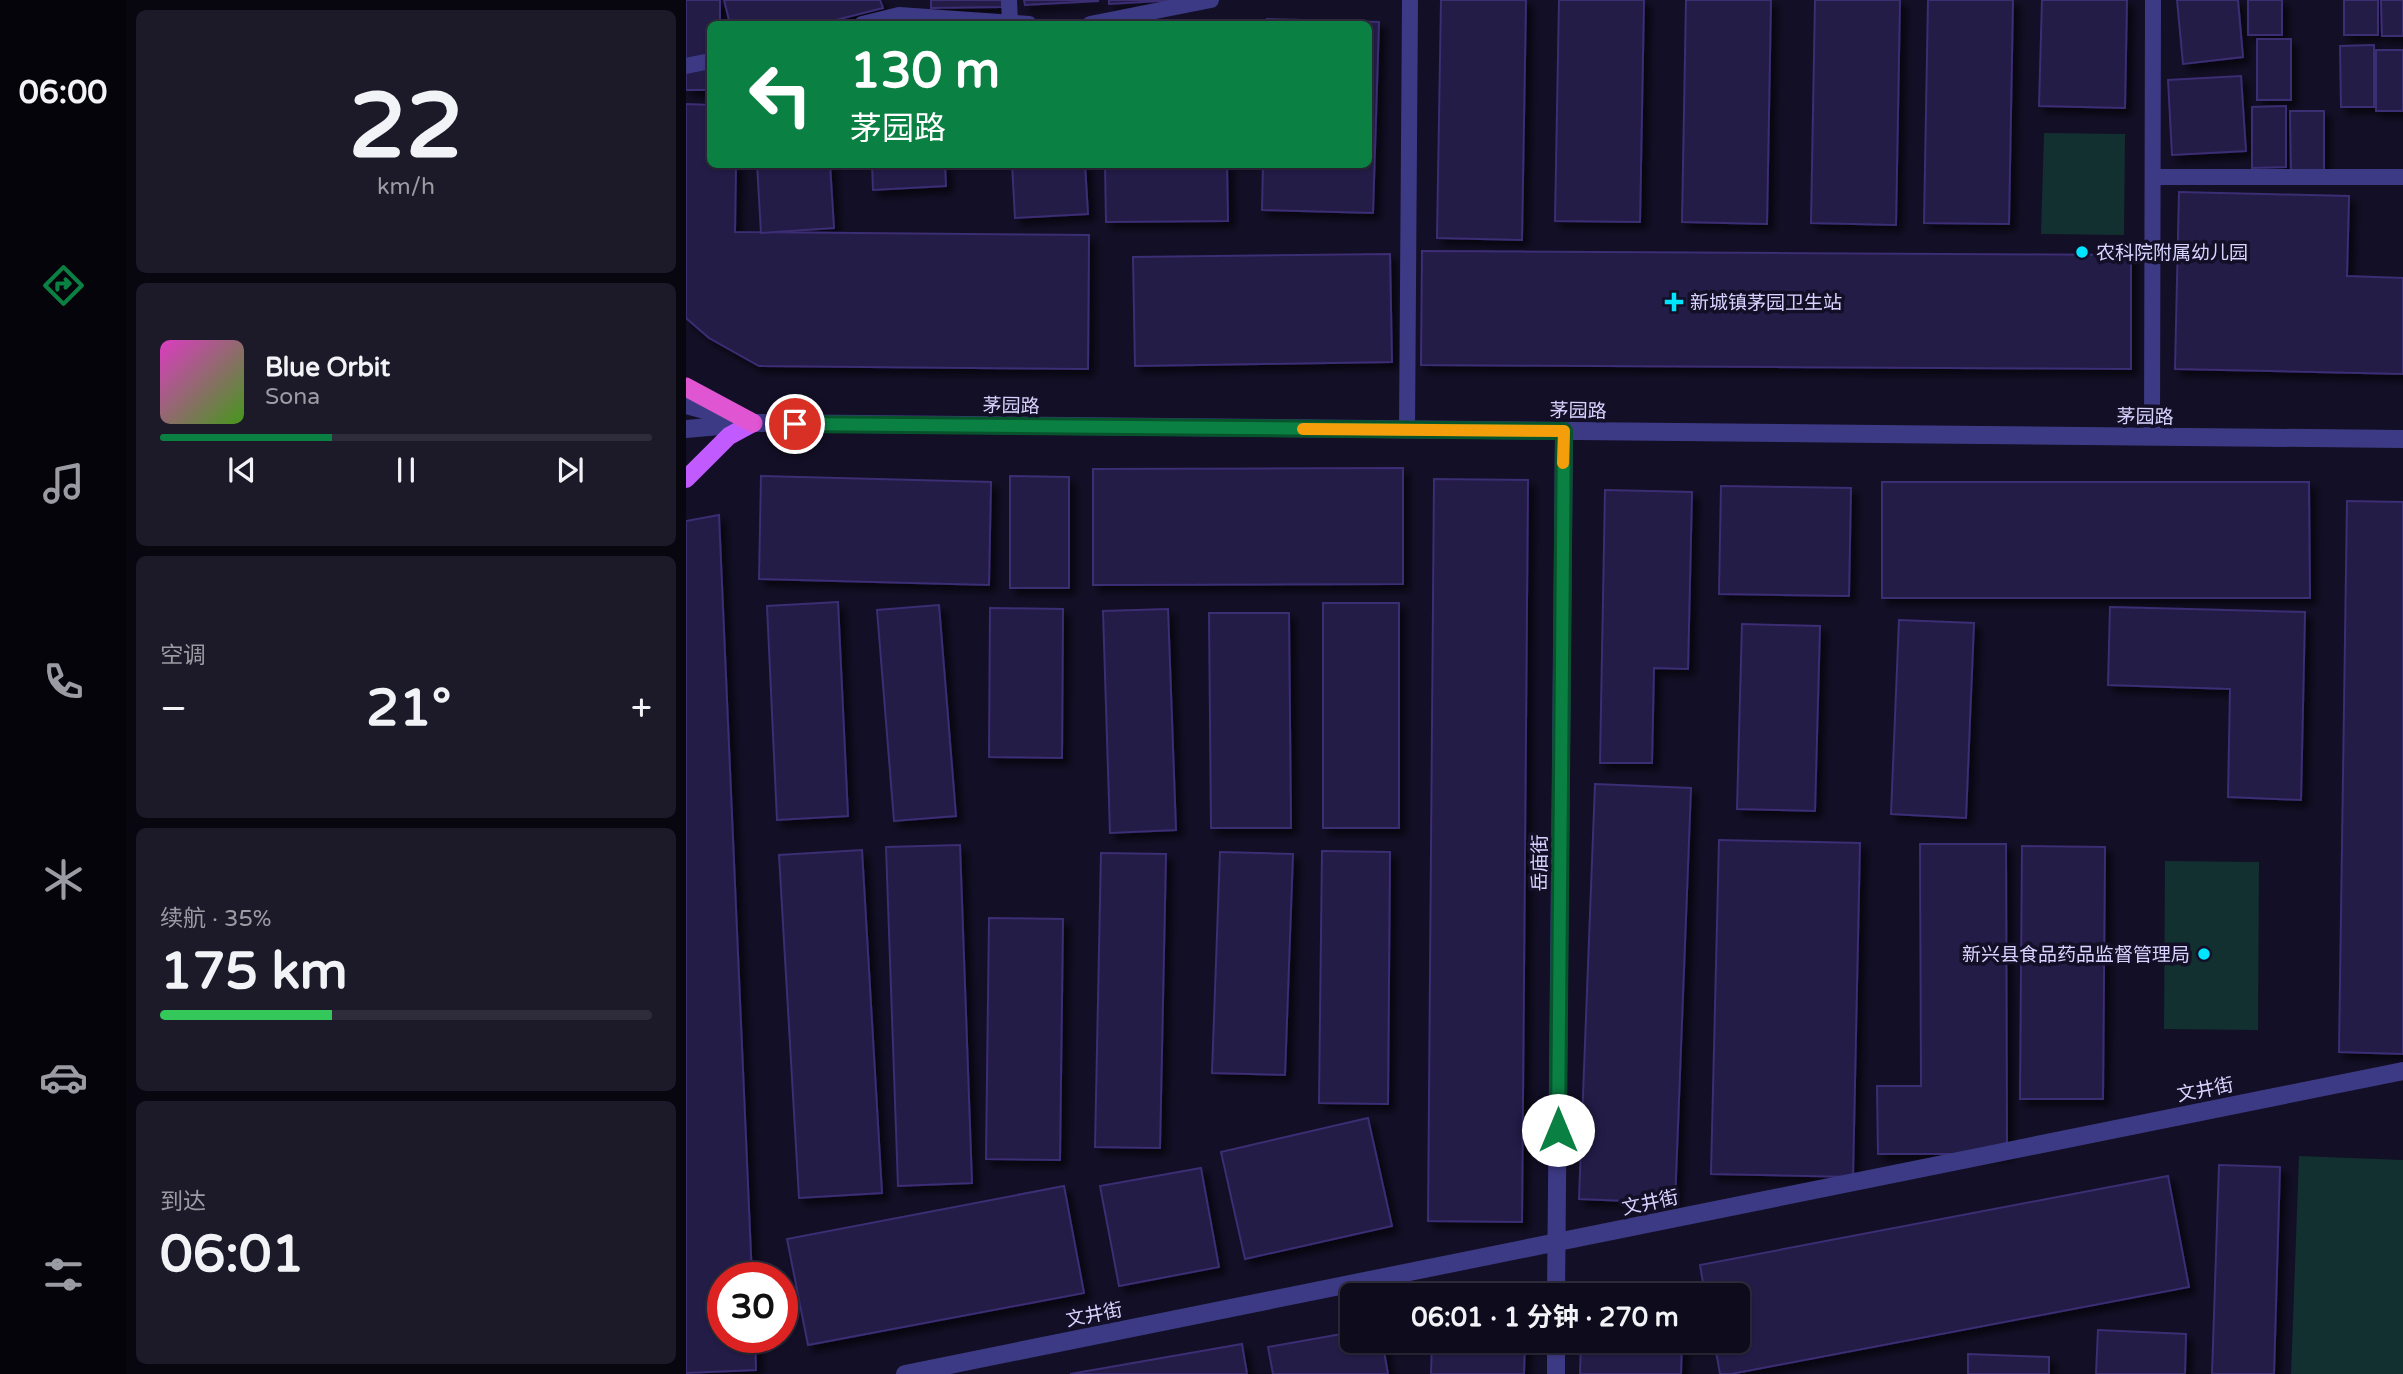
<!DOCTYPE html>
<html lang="zh">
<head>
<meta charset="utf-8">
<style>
	body { margin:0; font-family:"Varela Round","Noto Sans SC",sans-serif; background:#1c1929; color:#f1f3f6; height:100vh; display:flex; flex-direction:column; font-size:26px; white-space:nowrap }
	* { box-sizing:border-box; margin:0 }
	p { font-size:23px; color:#9b9ba3 }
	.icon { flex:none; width:38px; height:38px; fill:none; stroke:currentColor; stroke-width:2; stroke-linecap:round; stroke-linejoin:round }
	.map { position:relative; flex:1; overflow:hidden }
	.drawer { display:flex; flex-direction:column; gap:10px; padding:10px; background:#08060f; width:560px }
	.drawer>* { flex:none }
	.top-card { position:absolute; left:21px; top:21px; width:665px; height:147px; border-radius:10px; box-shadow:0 2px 5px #0004,0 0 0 2px #2e2b3b; background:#0b8043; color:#fff; overflow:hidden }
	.speed { position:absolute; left:21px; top:1262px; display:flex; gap:14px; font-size:35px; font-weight:700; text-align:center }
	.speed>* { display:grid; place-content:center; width:91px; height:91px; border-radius:50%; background:#0e0b1c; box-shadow:0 2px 5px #0004,0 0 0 2px #2e2b3b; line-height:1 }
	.speed .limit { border:10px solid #d22; background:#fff; color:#111 }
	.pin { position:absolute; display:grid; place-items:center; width:60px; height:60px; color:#fff; margin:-30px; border:4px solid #fff; border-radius:50%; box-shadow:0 2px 7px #0007 }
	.me { position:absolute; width:77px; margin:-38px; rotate:0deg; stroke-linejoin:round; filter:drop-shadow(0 0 5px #0008) }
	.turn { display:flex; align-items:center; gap:24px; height:147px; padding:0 28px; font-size:32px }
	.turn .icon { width:91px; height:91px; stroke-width:2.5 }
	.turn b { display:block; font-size:49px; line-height:60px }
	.big { font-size:52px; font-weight:700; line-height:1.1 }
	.drawer .card { flex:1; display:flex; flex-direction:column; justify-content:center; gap:10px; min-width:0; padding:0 24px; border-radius:10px; background:#1c1929 }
	.drawer .dial { align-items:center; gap:0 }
	.dial b { font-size:91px; line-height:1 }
	.song { display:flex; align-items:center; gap:21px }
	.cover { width:84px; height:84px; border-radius:10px; background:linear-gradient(135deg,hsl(310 70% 55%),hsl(100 70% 35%)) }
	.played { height:7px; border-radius:4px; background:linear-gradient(90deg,#0b8043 35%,#2e2b3b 35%) }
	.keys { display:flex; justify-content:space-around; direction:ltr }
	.heat { display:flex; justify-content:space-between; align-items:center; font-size:38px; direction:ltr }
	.charge { height:10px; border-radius:5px; background:linear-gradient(90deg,#34c759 35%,#2e2b3b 0) }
	.trip { position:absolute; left:654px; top:1283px; width:410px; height:70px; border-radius:10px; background:#0e0b1c; box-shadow:0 2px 5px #0004,0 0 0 2px #2e2b3b; font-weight:700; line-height:70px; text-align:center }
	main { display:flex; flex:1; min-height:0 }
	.tabs { display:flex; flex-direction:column; width:126px; justify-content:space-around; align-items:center; background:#06040b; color:#9b9ba3 }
	.tabs .icon { width:49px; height:49px }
	.tabs .selected { color:#0b8043 }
	.tabs b { font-size:32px; color:#f1f3f6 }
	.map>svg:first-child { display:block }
	.green { fill:#12302f }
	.building { fill:#241b47; stroke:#3b2d73; stroke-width:2; filter:url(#shadow) }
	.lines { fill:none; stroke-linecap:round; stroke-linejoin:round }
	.service { stroke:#3d3a85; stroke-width:16 }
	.minor { stroke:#3d3a85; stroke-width:18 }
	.tertiary { stroke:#3d3a85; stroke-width:18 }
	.primary { stroke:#c25bff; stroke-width:18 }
	.trunk { stroke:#e055d1; stroke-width:19 }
	.route-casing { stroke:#07532c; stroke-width:18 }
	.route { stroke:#0b8043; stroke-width:12 }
	.slow { stroke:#f59e0b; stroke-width:12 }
	.poi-dot { fill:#00e5ff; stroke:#130f26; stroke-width:2.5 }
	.labels { text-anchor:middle; stroke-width:7; stroke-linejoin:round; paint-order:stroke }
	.poi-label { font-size:19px; fill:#d9d4ff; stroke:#130f26; text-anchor:start }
	.street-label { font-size:19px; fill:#d9d4ff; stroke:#130f26 }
</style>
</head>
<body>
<main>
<nav class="tabs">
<b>06:00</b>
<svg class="icon selected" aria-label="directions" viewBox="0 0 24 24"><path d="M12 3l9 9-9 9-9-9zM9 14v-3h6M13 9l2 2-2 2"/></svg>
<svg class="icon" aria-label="music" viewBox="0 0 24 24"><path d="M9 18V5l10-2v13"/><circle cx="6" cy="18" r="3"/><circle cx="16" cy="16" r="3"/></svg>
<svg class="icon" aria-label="phone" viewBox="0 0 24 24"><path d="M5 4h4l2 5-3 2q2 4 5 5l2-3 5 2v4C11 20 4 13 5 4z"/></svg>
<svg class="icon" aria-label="climate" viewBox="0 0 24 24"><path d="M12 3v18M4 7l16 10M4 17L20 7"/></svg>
<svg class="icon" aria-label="car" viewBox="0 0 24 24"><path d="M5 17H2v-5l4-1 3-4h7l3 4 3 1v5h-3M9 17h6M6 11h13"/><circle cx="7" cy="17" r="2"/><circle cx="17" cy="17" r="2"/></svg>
<svg class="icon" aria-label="filters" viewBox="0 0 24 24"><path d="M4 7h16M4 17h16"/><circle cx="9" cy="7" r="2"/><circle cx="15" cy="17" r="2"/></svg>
</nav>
<section class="drawer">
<div class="card dial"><b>22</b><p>km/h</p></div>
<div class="card">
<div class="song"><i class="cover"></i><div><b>Blue Orbit</b><p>Sona</p></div></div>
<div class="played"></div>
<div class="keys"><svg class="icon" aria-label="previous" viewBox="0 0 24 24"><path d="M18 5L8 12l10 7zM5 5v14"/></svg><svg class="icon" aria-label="pause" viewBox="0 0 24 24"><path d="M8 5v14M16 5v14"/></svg><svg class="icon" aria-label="next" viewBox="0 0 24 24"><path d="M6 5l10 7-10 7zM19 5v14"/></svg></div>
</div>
<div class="card"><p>空调</p>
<div class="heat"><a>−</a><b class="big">21°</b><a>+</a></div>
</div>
<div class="card"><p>续航 · 35%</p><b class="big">175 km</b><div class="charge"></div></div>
<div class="card"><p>到达</p><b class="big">06:01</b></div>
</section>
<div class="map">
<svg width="1717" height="1374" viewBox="0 0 1717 1374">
	<defs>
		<filter id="shadow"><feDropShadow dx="6" dy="6" stdDeviation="3.5" flood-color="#0009"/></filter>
	</defs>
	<rect width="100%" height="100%" fill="#130f26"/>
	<!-- green -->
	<g class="green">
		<polygon points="1358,133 1439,134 1438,235 1355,234"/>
		<polygon points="1479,861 1573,862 1572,1030 1478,1029"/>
		<polygon points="1613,1156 1717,1160 1717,1374 1605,1374"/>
	</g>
	<!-- building -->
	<g class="building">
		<polygon points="0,0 34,0 34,24 24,24 24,90 0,90"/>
		<polygon points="38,0 194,0 197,8 134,24 44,24"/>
		<polygon points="245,0 316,0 316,7 245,8"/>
		<polygon points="338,0 412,0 412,1 339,5"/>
		<polygon points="423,0 492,0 423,4"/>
		<polygon points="755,0 840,0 836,240 751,238"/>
		<polygon points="873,0 958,0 954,222 869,221"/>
		<polygon points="1000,0 1085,0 1081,224 996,222"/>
		<polygon points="1129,0 1214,0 1210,225 1125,223"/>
		<polygon points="1242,0 1327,0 1323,224 1238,223"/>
		<polygon points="1356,0 1441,0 1439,108 1353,106"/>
		<polygon points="1491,0 1552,0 1557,57 1497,64"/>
		<rect x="1562" y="0" width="34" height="35"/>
		<rect x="1658" y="0" width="34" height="35"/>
		<polygon points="1695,0 1717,0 1717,36 1696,36"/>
		<polygon points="581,19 693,22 687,213 576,210 577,164 682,164 682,24 581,24"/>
		<rect x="1571" y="39" width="34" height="61"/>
		<polygon points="1688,45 1688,107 1655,107 1654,46"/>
		<rect x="1690" y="50" width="27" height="61"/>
		<polygon points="1555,76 1560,151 1486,155 1482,80"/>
		<polygon points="0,104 24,105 24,164 50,164 49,232 403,235 402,369 73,366 23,338 0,318"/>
		<polygon points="1600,106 1600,167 1566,168 1566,107"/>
		<polygon points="1604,111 1638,111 1638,172 1605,172"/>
		<polygon points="71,164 144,164 148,228 75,233"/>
		<polygon points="186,164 259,164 260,186 187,190"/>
		<polygon points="326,164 399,164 402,214 329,218"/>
		<polygon points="419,164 541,164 542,221 420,222"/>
		<polygon points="1493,192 1663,196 1661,276 1717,278 1717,374 1489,369"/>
		<polygon points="736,251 1445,255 1445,369 735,365"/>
		<polygon points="704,254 706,362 449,366 447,257"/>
		<polygon points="717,468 717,584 407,585 407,469"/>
		<polygon points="75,476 305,482 303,585 73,579"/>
		<polygon points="324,476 383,477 383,588 324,588"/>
		<polygon points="748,479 842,480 836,1222 742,1221"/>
		<polygon points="1196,482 1623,482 1624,598 1196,598"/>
		<polygon points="1035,486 1165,488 1163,596 1033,594"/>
		<polygon points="919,490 1006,492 1002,669 968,668 966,763 914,763"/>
		<polygon points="1661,501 1717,502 1717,1054 1653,1052"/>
		<polygon points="33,515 66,1278 37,1278 37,1337 69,1337 70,1370 0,1373 0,521"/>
		<polygon points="152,602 162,816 91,820 81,606"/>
		<rect x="637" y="603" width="76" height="225"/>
		<polygon points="253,605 270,816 208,821 191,610"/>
		<polygon points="1424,607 1619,612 1615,800 1542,797 1544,689 1422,685"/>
		<polygon points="304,608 377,609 376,758 303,757"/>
		<polygon points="482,609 490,830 424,833 417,611"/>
		<polygon points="523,613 603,613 605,828 525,828"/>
		<polygon points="1213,620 1288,623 1280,818 1205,814"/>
		<polygon points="1056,624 1134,626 1129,811 1051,809"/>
		<polygon points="909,784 1005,788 989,1203 893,1199"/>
		<polygon points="1033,840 1174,843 1167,1177 1025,1174"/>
		<polygon points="1234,844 1320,844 1321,1154 1192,1154 1191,1086 1235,1086"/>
		<polygon points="274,845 286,1183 212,1186 200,847"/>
		<polygon points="1336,846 1419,847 1417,1099 1334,1099"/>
		<polygon points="176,850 196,1193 113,1198 93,855"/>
		<polygon points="636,851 704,852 702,1104 633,1103"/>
		<polygon points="534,852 607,854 599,1075 526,1073"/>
		<polygon points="415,853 480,854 474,1148 409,1147"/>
		<polygon points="303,918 377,919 374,1160 300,1159"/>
		<polygon points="682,1118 706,1226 559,1259 535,1152"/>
		<polygon points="1533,1165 1594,1167 1588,1374 1526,1374"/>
		<polygon points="515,1168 533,1267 433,1286 414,1186"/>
		<polygon points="1482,1176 1503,1287 1045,1374 1034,1374 1028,1340 1052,1340 1052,1295 1019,1295 1014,1265"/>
		<polygon points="378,1186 398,1293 122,1345 101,1239"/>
		<polygon points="895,1284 996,1285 996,1295 895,1295"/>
		<polygon points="1412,1330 1500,1334 1499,1374 1410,1374"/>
		<polygon points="667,1332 667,1340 696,1340 702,1374 587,1374 582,1347"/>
		<polygon points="746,1340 839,1340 838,1374 745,1374"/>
		<polygon points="895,1340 996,1340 995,1374 894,1374"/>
		<polygon points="556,1344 561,1374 384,1374"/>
		<polygon points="1282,1354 1363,1357 1363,1374 1282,1374"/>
	</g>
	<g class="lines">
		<!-- service -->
		<g class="service">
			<polyline points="323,0 324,23"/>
			<polyline points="176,24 213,15 343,24"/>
			<polyline points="404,24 525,0"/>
			<polyline points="0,66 24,61"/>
			<polyline points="1467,177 1717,177"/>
			<polyline points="721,430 724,0"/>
			<polyline points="1466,437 1467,0"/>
		</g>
		<!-- minor -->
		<g class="minor">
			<polyline points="870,1295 878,431"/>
			<polyline points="219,1374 1717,1071"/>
			<polyline points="870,1374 870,1340"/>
		</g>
		<!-- tertiary -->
		<g class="tertiary">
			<polyline points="0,405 47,418"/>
			<polyline points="0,429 67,423 1717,439"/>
		</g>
		<!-- primary -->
		<polyline class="primary" points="0,479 43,436 67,423"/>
		<!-- trunk -->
		<polyline class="trunk" points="0,387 67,423"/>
	</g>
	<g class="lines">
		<defs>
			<polyline id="route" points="109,424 878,431 872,1130"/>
		</defs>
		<!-- route casing -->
		<use href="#route" class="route-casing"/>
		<!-- route -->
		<use href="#route" class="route"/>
		<!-- slow -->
		<polyline class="slow" points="617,429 878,431 877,463"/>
	</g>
	<!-- markers -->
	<g class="poi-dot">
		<circle cx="1396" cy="252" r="7"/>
		<path d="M984.5 291.5h7v7h7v7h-7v7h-7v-7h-7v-7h7z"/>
		<circle cx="1518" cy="954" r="7"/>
	</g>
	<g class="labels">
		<!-- poi labels -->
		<g class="poi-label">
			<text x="1410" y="259">农科院附属幼儿园</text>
			<text x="1004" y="309">新城镇茅园卫生站</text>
			<text x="1504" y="961" text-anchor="end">新兴县食品药品监督管理局</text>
		</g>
		<!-- street labels -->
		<g class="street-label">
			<text transform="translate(325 405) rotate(1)" y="7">茅园路</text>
			<text transform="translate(892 410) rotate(1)" y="7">茅园路</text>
			<text transform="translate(1459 416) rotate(1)" y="7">茅园路</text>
			<text transform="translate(853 863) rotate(-90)" y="7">岳庙街</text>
			<text transform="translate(1519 1089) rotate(-11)" y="7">文井街</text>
			<text transform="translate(964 1202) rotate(-12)" y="7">文井街</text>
			<text transform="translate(408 1314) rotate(-11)" y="7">文井街</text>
		</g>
	</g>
</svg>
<div class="speed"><div class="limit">30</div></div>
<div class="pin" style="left:109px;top:424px;background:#d93025"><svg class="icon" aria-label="arrive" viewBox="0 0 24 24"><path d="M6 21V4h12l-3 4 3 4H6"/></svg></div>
<svg class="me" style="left:872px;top:1130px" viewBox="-20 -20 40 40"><circle r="19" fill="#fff"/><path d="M0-13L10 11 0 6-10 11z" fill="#0b8043"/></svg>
<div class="trip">06:01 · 1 分钟 · 270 m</div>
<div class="top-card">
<div class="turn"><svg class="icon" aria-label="left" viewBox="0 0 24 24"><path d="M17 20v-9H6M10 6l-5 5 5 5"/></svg><div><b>130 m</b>茅园路</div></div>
</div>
</div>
</main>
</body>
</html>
